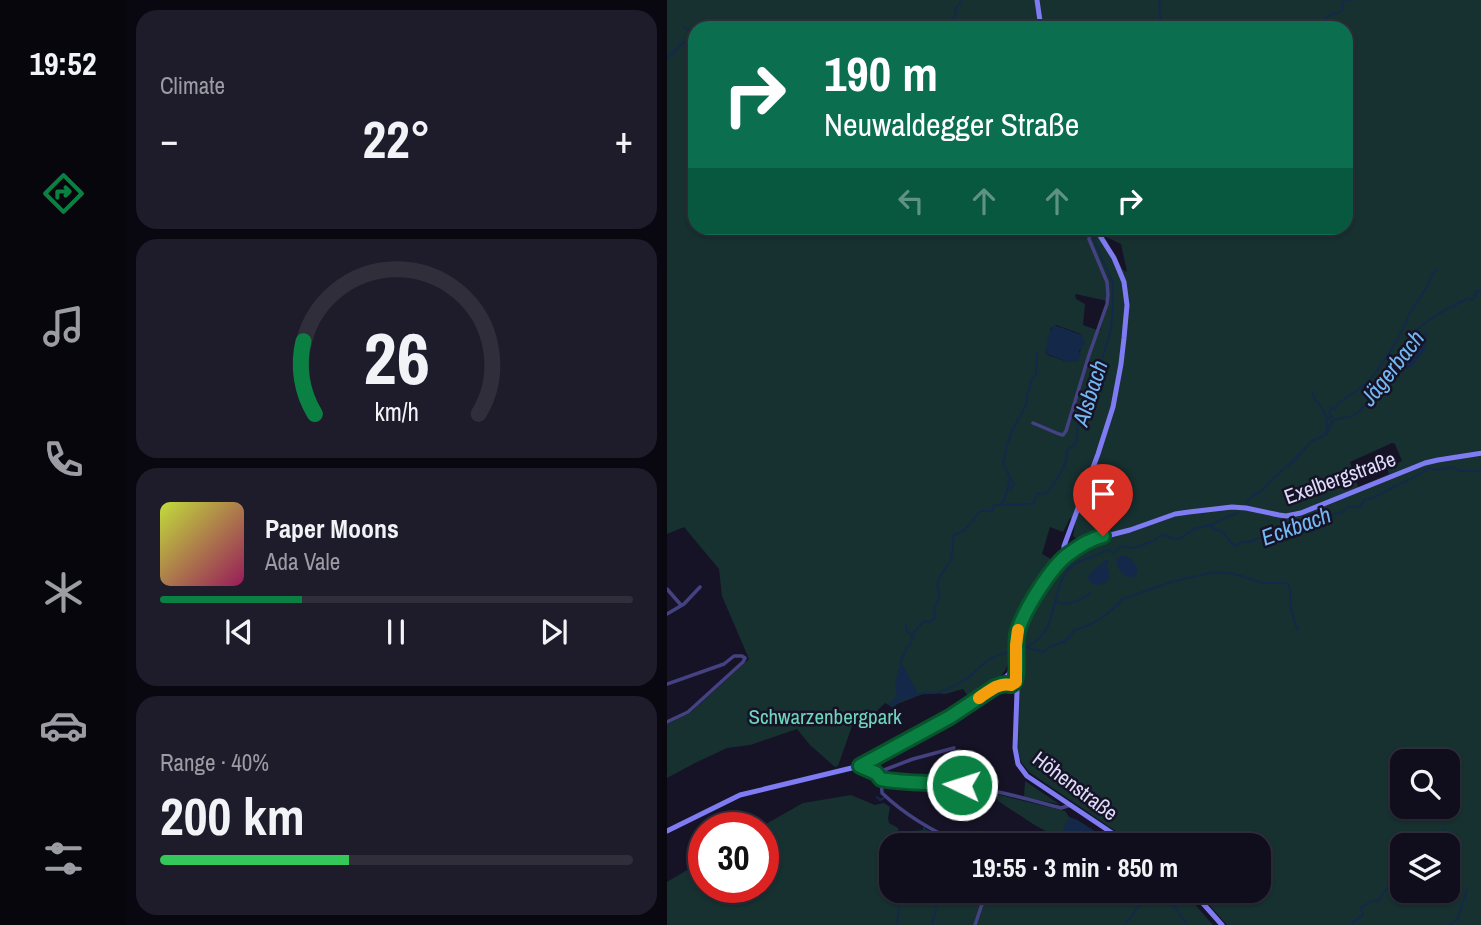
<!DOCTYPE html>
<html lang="en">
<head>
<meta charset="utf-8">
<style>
	body { margin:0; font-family:"Archivo Narrow",sans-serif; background:#1e1c2a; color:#f1f3f6; height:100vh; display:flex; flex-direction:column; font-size:26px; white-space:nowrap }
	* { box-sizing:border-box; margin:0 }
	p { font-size:23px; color:#9c9ca4 }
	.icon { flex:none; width:38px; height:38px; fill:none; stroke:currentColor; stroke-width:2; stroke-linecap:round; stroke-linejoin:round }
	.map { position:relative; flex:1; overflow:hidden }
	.sheet { display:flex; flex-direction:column; gap:10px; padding:10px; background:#090810; width:541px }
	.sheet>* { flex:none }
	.hud { position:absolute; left:21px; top:21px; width:665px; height:214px; border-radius:21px; box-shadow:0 2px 5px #0004,0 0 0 2px #302e3b; background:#0b6e4f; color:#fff; overflow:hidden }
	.buttons { position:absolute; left:723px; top:749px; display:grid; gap:14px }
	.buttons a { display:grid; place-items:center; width:70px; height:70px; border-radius:14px; background:#100e1d; box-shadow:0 2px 5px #0004,0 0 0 2px #302e3b; font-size:35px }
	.speed { position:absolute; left:21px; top:812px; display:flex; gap:14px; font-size:35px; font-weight:700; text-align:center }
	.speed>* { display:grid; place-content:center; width:91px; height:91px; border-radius:50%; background:#100e1d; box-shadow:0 2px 5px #0004,0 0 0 2px #302e3b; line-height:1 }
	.speed .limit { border:10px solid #d22; background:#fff; color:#111 }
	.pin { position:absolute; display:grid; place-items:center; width:60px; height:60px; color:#fff; margin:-72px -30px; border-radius:50% 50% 50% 0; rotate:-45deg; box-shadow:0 0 7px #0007 }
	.pin .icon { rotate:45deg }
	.me { position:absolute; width:77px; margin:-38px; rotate:274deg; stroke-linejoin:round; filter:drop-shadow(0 0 5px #0008) }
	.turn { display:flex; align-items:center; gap:24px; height:147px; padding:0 21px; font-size:32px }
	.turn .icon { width:91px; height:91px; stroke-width:2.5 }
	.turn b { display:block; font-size:49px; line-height:60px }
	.lanes { display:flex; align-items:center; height:66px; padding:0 21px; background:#0003; justify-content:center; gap:35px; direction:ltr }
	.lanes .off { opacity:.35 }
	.big { font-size:52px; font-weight:800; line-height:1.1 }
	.sheet .card { flex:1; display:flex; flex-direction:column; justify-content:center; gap:10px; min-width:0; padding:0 24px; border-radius:21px; background:#1e1c2a }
	.sheet .dial { align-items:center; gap:0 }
	.dial svg { height:182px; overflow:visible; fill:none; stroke:#302e3b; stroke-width:7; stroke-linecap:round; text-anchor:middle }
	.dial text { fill:#f1f3f6; stroke:none }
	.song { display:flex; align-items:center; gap:21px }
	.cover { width:84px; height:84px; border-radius:10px; background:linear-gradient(135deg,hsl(70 70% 55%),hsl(330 70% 35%)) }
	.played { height:7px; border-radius:4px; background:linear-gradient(90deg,#0b8043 30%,#302e3b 30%) }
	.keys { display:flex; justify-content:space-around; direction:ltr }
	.heat { display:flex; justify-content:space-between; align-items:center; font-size:38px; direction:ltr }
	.charge { height:10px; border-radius:5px; background:linear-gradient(90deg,#34c759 40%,#302e3b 0) }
	.trip { position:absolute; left:212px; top:833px; width:392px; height:70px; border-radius:21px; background:#100e1d; box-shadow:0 2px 5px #0004,0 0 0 2px #302e3b; font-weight:800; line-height:70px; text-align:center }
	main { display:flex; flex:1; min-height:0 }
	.dock { display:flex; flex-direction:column; width:126px; justify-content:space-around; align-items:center; background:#06060c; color:#9c9ca4 }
	.dock .icon { width:49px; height:49px }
	.dock .selected { color:#0b8043 }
	.dock b { font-size:32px; color:#f1f3f6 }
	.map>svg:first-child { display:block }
	.green { fill:#163130; fill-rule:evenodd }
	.water { fill:#14294a }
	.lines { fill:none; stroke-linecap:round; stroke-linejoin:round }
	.stream { stroke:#14294a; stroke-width:2 }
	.street { stroke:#444282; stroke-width:3.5 }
	.secondary { stroke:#7f7cf3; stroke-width:5 }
	.route-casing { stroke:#07532c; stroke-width:18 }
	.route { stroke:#0b8043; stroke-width:12 }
	.slow { stroke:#f59e0b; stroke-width:12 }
	.labels { text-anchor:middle; stroke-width:5; stroke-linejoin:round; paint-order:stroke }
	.street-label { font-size:21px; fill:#e0dcfc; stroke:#161327 }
	.park-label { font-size:21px; fill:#6ed6bc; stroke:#161327 }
	.water-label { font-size:23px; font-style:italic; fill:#74b8f2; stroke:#161327 }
</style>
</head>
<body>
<main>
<nav class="dock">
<b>19:52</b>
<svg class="icon selected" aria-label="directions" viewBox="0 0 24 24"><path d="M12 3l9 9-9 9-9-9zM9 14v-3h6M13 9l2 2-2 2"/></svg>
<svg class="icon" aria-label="music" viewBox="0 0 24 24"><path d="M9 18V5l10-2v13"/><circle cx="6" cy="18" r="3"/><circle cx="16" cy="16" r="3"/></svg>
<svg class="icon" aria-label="phone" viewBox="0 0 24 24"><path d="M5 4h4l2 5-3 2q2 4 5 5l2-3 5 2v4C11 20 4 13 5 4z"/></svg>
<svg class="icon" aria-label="climate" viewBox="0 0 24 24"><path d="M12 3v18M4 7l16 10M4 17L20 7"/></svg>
<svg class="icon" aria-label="car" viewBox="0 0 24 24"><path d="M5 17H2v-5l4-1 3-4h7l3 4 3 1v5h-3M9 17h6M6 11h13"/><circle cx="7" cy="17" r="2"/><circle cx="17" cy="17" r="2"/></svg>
<svg class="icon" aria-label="filters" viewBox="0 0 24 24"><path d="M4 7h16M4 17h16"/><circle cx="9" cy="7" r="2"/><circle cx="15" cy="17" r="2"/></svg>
</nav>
<section class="sheet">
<div class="card"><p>Climate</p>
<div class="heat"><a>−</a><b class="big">22°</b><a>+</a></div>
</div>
<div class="card dial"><svg viewBox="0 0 100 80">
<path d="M14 69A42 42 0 1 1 86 69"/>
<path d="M14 69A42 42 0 0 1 9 37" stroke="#0b8043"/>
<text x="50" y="56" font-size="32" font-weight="700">26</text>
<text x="50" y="72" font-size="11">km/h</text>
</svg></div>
<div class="card">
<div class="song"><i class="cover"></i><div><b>Paper Moons</b><p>Ada Vale</p></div></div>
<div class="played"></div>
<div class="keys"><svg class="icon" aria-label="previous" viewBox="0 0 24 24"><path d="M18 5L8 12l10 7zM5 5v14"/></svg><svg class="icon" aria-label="pause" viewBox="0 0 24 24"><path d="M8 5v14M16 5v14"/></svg><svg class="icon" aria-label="next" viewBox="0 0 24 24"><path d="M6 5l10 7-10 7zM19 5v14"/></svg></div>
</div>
<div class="card"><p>Range · 40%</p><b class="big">200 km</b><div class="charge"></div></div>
</section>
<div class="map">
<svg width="815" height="925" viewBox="0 0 815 925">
	<rect width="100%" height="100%" fill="#161327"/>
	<!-- green -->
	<g class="green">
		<path d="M0,0H814V925H560L530,891H592V845H469L362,772L354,762L351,749L353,647L357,626L362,613L390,572L416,549L413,541L406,536L409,520L403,518L396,532L383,527L375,554L384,559L385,561C373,580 358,598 350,618C344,632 345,646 342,661C338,679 317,689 303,699L296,689L278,694L261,692L230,704L226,708L218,703L209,712L185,726L171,766L168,767L143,745L130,729L83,745L60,748L28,763L0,778V724L23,713L82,659L55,596L52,569L17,527L0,534ZM28,28H679V228H28ZM437,236L454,244L460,272L456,270ZM408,294L441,301L433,331L416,325L418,304L409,299ZM389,325L414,334V348L410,362H401L381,355L379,353L384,328ZM725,443L728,444L735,461L720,468L722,474L691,487L683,462ZM735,761H780V807H735ZM735,845H780V891H735Z"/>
		<polygon points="358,781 392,804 391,804 357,797"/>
		<polygon points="329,794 398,811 402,817 410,820 449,845 379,845 384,834 366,824 331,801"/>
		<polygon points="184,795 208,805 217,803 223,807 221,818 222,823 231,828 232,835 234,836 247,831 256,830 256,828 290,845 224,845 224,891 516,891 546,925 0,925 0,882 37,860 37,887 96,887 96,828 92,828 136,803"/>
	</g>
	<!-- water -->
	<g class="water">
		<path d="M387,325L415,335L418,343L412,351L414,355L410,362H401L380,354C378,347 382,331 387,325Z"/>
		<polygon points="759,331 761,332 758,341 759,348 745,367 739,369 734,361 749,341"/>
		<path d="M455,555C462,555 470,565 471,571L468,577C457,579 449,569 449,559Z"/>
		<path d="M439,560H442L440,565C442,572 445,579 437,584L427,585L421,579L422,574Z"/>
		<polygon points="236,666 252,695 234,701 226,707 222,705 225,700 230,696 228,686 231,670"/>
		<polygon points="402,817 410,820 449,845 391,845 395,832"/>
	</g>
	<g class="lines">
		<!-- stream -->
		<g class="stream">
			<polyline points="492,0 494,28"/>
			<polyline points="682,0 685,0"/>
			<polyline points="17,27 28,34"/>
			<polyline points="289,28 289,23 286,20 288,16 289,8 293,3 293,0"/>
			<path d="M648,28L654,26L655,21C659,19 660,18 663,15C667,13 671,14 675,11L676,2L679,0"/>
			<polyline points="0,59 16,43 28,37"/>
			<polyline points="407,228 422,234"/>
			<polyline points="75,234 92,230 125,231 139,228"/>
			<path d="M702,381C717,362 730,343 740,320L741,316L760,286L765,274L769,270"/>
			<path d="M645,392C647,402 656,405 659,418"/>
			<polyline points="660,434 659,431 661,426 659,422 660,419 665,417 662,413 664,409 669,408 672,403 698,384"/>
			<polyline points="343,491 347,484 343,478"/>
			<polyline points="579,504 585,496 596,490 603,481 626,461 645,441 660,434 666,420 685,416 692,412 707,393 717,384 723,373 726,362 739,348 746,332 771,314 801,298 806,300 810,291 815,291"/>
			<path d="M334,505C340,495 341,488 343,477L336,464L339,449L344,433L360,403V394L363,388L364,380L369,374L370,352"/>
			<polyline points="544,525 562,516 571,513"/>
			<path d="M389,602C400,606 414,601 423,593"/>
			<polyline points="239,623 239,630 245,636"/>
			<path d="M360,648L377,652L384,646L397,642L408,630L420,626L438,616L456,599L504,582L547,572L568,574L596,583H620C625,590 623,592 623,600C623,609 627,622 631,630"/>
			<path d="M234,669V661L239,649L244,643L247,632L257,621L262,622L268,618L267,608L273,596L270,584L275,573L283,562L286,548V536L299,529L313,511H325L327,505L366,504L370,494L380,493C389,480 401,466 400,450L406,446L409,442L412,411L421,404L420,395L424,384L425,373L434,362L444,329L446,307V283L427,240V233"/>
			<path d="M252,694C260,692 267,694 273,692C281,690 291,684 297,680C309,674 314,662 327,657C343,650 364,650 375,635C391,615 385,584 405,566C414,558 428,558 439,550L447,553L454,546L468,548L488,540L495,534L506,539H512L527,529L542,525L549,530L555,531L567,546L575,542H583L591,538H608L615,534L625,533L637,527L643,526L650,520L675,512L682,506L693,507L698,499C710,499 720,489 731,485C743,479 751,476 762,468L769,470L786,467L792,471H815"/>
			<polyline points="210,797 213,800 217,798"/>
			<polyline points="257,828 257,831 264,837 265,845"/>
			<polyline points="341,837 360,845"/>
			<polyline points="253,839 253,836"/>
			<path d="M769,845C774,840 779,837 777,829"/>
			<polyline points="493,891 509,909 520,925"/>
			<polyline points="230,925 232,908 237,891"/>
			<polyline points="267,925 265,923 270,908 267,897 272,897 273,891"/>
			<polyline points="458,925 474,903 475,891"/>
			<polyline points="684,925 691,918 695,916 696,913 693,908 706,900 710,902 721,887 725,888 731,876 735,877"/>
			<polyline points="782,925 789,921 791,917 800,890"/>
		</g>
		<!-- street -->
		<g class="street">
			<polyline points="366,423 392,434 396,435 399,431 422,355 440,304 441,295 440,282 422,239 423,228"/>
			<polyline points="0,589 14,605"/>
			<polyline points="0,614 17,604 33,587"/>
			<polyline points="0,684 57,664 67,656 75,656 78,658 76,662 21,712 0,722"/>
			<path d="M193,766L209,773L214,779C239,784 265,781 291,785C326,789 360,799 394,808L404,805"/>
			<polyline points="209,773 246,759 287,748"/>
			<path d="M214,779L215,793C239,816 267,832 297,845"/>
			<polyline points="308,925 315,904 331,899 344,891"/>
		</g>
		<!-- secondary -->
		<g class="secondary">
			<polyline points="370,0 374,28"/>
			<polyline points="428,228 447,258 457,282 460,305 457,338 454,364 446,407 431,454 397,546 397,550 358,612 350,635 349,655 350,692 348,748 351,764 360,776 463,845"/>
			<polyline points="408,544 463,530 508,514 522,512 565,507 579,508 612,515 619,516 634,513 758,463 771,460 815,453"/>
			<polyline points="388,569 401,554 417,543"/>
			<polyline points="331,686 340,683 344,685"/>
			<polyline points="0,831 73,795 193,766 283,717 328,687 343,673 347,661"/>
			<polyline points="525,891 555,925"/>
		</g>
	</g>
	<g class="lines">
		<defs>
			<path id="route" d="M295,785C268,782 240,784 214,779L209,773L193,766L283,717L328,687L337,684L344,685L347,683C352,673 348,649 350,635C354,614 385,565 403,553C413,546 423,539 436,536"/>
		</defs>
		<!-- route casing -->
		<use href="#route" class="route-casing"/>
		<!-- route -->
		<use href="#route" class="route"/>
		<!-- slow -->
		<path class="slow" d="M312,698C322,691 332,682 344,685L349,682V645L351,630"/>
	</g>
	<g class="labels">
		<!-- street labels -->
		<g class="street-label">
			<text transform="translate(673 478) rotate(-20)" y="7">Exelbergstraße</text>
			<text transform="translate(408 786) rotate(37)" y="7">Höhenstraße</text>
		</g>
		<!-- park labels -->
		<g class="park-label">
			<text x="158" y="724">Schwarzenbergpark</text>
		</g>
		<!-- water labels -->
		<g class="water-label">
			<text transform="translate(725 368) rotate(-52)" y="8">Jägerbach</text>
			<text transform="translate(423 393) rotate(-72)" y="8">Alsbach</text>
			<text transform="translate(629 526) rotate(-20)" y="8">Eckbach</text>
		</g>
	</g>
</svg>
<div class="buttons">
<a><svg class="icon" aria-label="search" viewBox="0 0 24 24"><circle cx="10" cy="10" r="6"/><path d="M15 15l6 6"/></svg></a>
<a><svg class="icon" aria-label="layers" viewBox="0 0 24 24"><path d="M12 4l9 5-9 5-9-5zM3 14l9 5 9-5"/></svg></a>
</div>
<div class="speed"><div class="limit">30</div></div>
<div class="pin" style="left:436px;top:536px;background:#d93025"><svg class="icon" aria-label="arrive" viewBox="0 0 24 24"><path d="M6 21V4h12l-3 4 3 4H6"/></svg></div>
<svg class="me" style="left:295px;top:785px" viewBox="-20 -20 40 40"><circle r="17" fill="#0b8043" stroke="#fff" stroke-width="3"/><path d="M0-11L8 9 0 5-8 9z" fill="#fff"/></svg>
<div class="trip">19:55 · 3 min · 850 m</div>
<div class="hud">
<div class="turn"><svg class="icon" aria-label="right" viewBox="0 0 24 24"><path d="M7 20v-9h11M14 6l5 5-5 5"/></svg><div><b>190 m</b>Neuwaldegger Straße</div></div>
<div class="lanes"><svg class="icon off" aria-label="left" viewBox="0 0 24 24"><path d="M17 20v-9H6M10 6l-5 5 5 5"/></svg><svg class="icon off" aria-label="ahead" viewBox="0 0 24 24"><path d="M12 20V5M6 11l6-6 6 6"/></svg><svg class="icon off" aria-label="ahead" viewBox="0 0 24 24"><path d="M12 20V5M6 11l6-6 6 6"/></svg><svg class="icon" aria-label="right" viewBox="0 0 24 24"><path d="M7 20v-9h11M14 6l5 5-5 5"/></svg></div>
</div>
</div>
</main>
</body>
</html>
